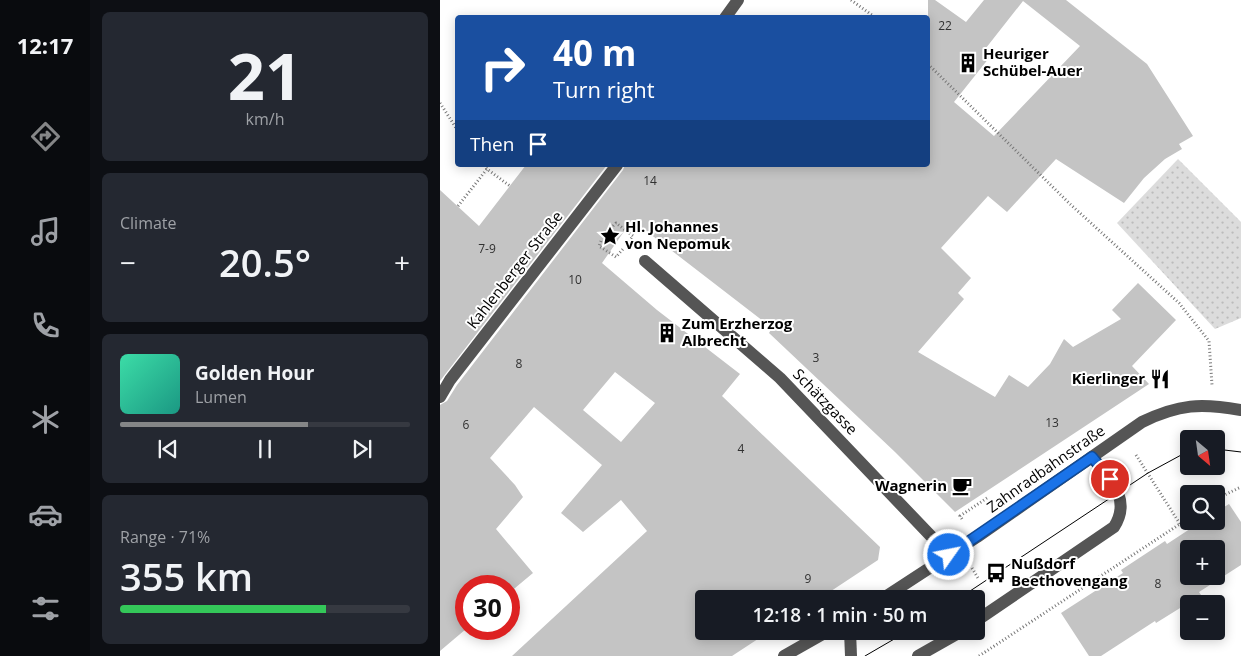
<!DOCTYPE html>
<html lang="en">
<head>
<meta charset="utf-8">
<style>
	body { margin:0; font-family:"Open Sans",sans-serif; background:#242831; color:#f1f3f6; height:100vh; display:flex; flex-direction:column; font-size:19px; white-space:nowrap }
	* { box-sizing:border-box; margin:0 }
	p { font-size:16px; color:#9ea1a6 }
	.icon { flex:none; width:28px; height:28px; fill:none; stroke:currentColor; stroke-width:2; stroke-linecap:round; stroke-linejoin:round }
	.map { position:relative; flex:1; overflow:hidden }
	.sheet { display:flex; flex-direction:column; gap:12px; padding:12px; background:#0d0f14; width:350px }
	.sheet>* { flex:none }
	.top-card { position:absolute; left:15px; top:15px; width:475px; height:152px; border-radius:5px; box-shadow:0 2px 12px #0003; background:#1a4fa0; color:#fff; overflow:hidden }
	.needle { width:32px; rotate:151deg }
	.buttons { position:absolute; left:740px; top:430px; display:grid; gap:10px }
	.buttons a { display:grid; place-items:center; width:45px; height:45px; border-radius:5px; background:#171b24; box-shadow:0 2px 12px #0003; font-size:25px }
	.speed { position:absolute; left:15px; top:575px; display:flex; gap:10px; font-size:25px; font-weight:700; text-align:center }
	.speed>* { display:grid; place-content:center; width:65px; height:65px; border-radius:50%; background:#171b24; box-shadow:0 2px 12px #0003; line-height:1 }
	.speed .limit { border:8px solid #d22; background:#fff; color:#111 }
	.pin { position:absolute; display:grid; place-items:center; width:42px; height:42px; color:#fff; margin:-21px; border:2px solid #fff; border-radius:50%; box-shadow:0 1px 5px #0007 }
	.me { position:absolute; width:55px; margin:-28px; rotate:57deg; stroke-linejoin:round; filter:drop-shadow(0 0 4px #0008) }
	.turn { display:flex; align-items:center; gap:18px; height:105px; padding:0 15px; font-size:22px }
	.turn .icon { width:65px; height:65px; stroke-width:2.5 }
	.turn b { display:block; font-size:35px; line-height:42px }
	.then { display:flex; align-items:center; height:48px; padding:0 15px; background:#0003; gap:10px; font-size:19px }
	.big { font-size:38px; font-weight:600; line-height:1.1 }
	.sheet .tile { flex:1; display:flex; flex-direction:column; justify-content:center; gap:8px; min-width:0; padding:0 18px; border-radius:8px; background:#242831 }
	.sheet .dial { align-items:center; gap:0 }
	.dial b { font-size:65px; line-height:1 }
	.song { display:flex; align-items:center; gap:15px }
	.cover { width:60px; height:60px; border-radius:8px; background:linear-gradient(135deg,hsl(160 70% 55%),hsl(170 70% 35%)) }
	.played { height:5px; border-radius:2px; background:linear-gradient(90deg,#858687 65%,#363941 65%) }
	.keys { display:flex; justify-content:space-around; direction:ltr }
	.heat { display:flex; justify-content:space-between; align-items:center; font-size:28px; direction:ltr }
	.charge { height:8px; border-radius:4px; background:linear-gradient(90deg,#34c759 71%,#363941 0) }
	.trip { position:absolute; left:255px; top:590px; width:290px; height:50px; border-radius:5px; background:#171b24; box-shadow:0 2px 12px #0003; font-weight:600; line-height:50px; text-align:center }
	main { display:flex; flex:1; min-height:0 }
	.menu { display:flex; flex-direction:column; width:90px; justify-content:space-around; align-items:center; background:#090b0e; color:#9ea1a6 }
	.menu .icon { width:35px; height:35px }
	.menu .selected { color:#858687 }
	.menu b { font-size:22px; color:#f1f3f6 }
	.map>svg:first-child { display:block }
	.grass { fill:url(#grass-dots) }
	.building { fill:#c4c4c4; fill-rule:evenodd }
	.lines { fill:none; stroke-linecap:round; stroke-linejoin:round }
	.path { stroke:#777; stroke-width:3; stroke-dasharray:1 2.5; stroke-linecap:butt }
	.minor { stroke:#555; stroke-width:12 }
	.tram { stroke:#000; stroke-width:1 }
	.route-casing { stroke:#114b97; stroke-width:12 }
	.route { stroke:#1a73e8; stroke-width:9 }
	.labels { text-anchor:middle; stroke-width:4; stroke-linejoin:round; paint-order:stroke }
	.number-label { font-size:12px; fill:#313131 }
	.poi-label { font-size:15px; font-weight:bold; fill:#000; stroke:#fff; text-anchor:start }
	.street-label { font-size:15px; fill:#000; stroke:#fff }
</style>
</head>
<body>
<main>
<nav class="menu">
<b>12:17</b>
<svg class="icon selected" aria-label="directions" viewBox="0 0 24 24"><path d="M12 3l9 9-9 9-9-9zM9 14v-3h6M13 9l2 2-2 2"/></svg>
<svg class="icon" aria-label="music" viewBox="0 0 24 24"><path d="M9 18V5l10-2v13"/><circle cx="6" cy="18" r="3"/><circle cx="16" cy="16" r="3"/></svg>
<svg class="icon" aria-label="phone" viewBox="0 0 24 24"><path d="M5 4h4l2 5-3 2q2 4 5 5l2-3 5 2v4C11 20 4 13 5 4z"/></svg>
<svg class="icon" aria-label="climate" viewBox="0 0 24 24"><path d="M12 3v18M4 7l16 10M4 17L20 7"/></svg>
<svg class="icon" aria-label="car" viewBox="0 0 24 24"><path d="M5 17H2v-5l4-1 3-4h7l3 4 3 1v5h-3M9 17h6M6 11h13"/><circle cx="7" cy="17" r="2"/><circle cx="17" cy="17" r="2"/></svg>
<svg class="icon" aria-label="filters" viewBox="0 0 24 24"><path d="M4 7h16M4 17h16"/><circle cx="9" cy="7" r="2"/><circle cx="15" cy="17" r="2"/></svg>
</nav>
<section class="sheet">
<div class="tile dial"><b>21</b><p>km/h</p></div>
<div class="tile"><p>Climate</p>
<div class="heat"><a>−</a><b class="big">20.5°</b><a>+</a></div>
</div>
<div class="tile">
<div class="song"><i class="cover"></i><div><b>Golden Hour</b><p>Lumen</p></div></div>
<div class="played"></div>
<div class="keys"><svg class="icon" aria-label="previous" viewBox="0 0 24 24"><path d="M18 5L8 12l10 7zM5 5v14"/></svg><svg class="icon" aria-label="pause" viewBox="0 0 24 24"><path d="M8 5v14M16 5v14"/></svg><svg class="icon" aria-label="next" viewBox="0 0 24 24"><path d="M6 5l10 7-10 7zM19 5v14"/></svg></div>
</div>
<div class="tile"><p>Range · 71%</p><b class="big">355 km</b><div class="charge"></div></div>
</section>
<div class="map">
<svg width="801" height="656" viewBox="0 0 801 656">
	<defs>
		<pattern id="grass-dots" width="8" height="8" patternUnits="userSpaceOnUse" patternTransform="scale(1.25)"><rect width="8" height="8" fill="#dcdcdc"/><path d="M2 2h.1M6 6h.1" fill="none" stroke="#bbb" stroke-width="1.8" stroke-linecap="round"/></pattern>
	</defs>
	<rect width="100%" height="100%" fill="#fff"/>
	<!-- grass -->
	<polygon class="grass" points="738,159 801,222 801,318 775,329 677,223"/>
	<!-- building -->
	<g class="building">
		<path d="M488,0H495L526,22L544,0H626L707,64L753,136L739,144L742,149L725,159L704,178L684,203L616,159L567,212L548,196L501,248L531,278L518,293L524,299L478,352L555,397L569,375L588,387L610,364L624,339L633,347L681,319L672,310L698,283L736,320L692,366L709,384L515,512L455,452L329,333L332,328L192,220L162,263L217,310L300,374L282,396L440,547L438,560L379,599H264V631H330L292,656H72L207,531L181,500L143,532L121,513L162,465L94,407L50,458L75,485L83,497L56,529L93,573L69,593V586H26V629L0,651V405L7,401L17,385L183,170L185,165H488ZM583,1L640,46L554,136L514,102L553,53L546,48ZM175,372L215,403L181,442L143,410Z"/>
		<polygon points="86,165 167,165 0,381 0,190 39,226"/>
		<path d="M789,504L801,522V565L759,592L761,595L716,623L715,621L661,656H649L621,613L683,573L681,570L725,541L727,544L762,521H776V512ZM749,549H776V576H749Z"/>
	</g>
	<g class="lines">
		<!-- path -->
		<g class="path">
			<polyline points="411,0 436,18"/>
			<polyline points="488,64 630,204 739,303 769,341 772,385"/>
			<polyline points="0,103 18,131"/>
			<polyline points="44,165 47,169 70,186"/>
			<polyline points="18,206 47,169"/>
			<polyline points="173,226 176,223 193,236 187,244"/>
			<polyline points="161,241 159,246 176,257 183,249"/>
			<polyline points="696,455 740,524"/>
			<polyline points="776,499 801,487"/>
			<polyline points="522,519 520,516 547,498"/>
			<polyline points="532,568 538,578"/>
			<polyline points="539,656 749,518"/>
		</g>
		<!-- minor -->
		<g class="minor">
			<polyline points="285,18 298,0"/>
			<polyline points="205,261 340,378 509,555"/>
			<polyline points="0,397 10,380 177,165"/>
			<path d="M442,599L537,537L702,422C739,404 761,403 801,410"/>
			<path d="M536,621L674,527C692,499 670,479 652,457"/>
			<polyline points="410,631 411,656"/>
			<polyline points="344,656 388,631"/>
			<polyline points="478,656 522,631"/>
		</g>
		<!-- tram -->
		<g class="tram">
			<polyline points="776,449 801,452"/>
			<polyline points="518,599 708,473 743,454 749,453"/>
			<polyline points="425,656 468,631"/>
		</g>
	</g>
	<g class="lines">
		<defs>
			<polyline id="route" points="509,555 652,457 670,479"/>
		</defs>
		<!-- route casing -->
		<use href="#route" class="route-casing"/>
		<!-- route -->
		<use href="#route" class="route"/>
	</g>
	<!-- icons -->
	<defs>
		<symbol id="building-bare" viewBox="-9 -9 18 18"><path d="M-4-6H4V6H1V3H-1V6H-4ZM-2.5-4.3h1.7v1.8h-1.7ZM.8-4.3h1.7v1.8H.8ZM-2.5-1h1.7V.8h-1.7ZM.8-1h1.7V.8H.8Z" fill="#000" stroke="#fff" stroke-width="2.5" paint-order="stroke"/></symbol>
		<symbol id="sight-bare" viewBox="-9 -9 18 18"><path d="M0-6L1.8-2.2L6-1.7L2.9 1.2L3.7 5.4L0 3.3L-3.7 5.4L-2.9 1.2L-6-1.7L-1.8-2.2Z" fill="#000" stroke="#fff" stroke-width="2.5" paint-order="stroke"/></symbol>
		<symbol id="restaurant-bare" viewBox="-9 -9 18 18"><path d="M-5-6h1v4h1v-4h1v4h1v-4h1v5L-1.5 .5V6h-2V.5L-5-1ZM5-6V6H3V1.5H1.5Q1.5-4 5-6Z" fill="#000" stroke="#fff" stroke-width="2.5" paint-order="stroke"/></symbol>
		<symbol id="cafe-bare" viewBox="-9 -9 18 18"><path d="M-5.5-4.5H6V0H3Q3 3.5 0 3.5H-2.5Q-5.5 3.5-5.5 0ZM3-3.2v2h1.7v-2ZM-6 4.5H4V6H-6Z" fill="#000" stroke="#fff" stroke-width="2.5" paint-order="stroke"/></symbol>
		<symbol id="bus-bare" viewBox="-9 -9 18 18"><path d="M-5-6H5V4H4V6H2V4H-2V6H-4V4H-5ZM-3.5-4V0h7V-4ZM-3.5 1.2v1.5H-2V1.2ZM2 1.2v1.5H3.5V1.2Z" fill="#000" stroke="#fff" stroke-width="2.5" paint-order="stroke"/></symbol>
	</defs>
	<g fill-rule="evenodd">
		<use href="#building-bare" x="514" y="49" width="28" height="28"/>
		<use href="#sight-bare" x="156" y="222" width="28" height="28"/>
		<use href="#building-bare" x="213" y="319" width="28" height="28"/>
		<use href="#restaurant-bare" x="706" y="365" width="28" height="28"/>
		<use href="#cafe-bare" x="508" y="472" width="28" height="28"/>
		<use href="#bus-bare" x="542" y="559" width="28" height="28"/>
	</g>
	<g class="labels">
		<!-- number labels -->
		<g class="number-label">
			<text x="505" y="30">22</text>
			<text x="210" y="185">14</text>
			<text x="47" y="253">7-9</text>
			<text x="135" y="284">10</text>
			<text x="376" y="362">3</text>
			<text x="79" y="368">8</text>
			<text x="612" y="427">13</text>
			<text x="26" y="429">6</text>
			<text x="301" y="453">4</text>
			<text x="368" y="583">9</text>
			<text x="718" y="588">8</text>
		</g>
		<!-- poi labels -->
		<g class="poi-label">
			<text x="543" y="59">Heuriger<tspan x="543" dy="17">Schübel-Auer</tspan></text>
			<text x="185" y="232">Hl. Johannes<tspan x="185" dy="17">von Nepomuk</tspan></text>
			<text x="242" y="329">Zum Erzherzog<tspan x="242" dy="17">Albrecht</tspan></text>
			<text x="705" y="384" text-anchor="end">Kierlinger</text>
			<text x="507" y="491" text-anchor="end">Wagnerin</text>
			<text x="571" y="569">Nußdorf<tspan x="571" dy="17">Beethovengang</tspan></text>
		</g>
		<!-- street labels -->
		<g class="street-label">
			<text transform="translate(75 270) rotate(-52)" y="5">Kahlenberger Straße</text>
			<text transform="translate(385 402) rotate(46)" y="5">Schätzgasse</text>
			<text transform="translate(606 469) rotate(-35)" y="5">Zahnradbahnstraße</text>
		</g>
	</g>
</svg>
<div class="buttons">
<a><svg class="needle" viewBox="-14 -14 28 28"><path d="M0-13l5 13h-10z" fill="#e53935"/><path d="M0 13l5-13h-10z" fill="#9ea1a6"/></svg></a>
<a><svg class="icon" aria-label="search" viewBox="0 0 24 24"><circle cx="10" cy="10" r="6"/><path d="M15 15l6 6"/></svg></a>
<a>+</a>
<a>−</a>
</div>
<div class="speed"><div class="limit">30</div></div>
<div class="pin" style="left:670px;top:479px;background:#d93025"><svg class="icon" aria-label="arrive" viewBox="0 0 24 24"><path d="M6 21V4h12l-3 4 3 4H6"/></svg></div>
<svg class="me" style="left:509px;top:555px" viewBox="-20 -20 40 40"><circle r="17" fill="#1a73e8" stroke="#fff" stroke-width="3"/><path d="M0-11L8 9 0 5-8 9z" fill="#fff"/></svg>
<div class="trip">12:18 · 1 min · 50 m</div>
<div class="top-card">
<div class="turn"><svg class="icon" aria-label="right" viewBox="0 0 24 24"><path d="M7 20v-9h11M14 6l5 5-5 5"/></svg><div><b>40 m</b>Turn right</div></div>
<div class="then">Then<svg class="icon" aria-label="arrive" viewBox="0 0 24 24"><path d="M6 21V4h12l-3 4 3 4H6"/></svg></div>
</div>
</div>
</main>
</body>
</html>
